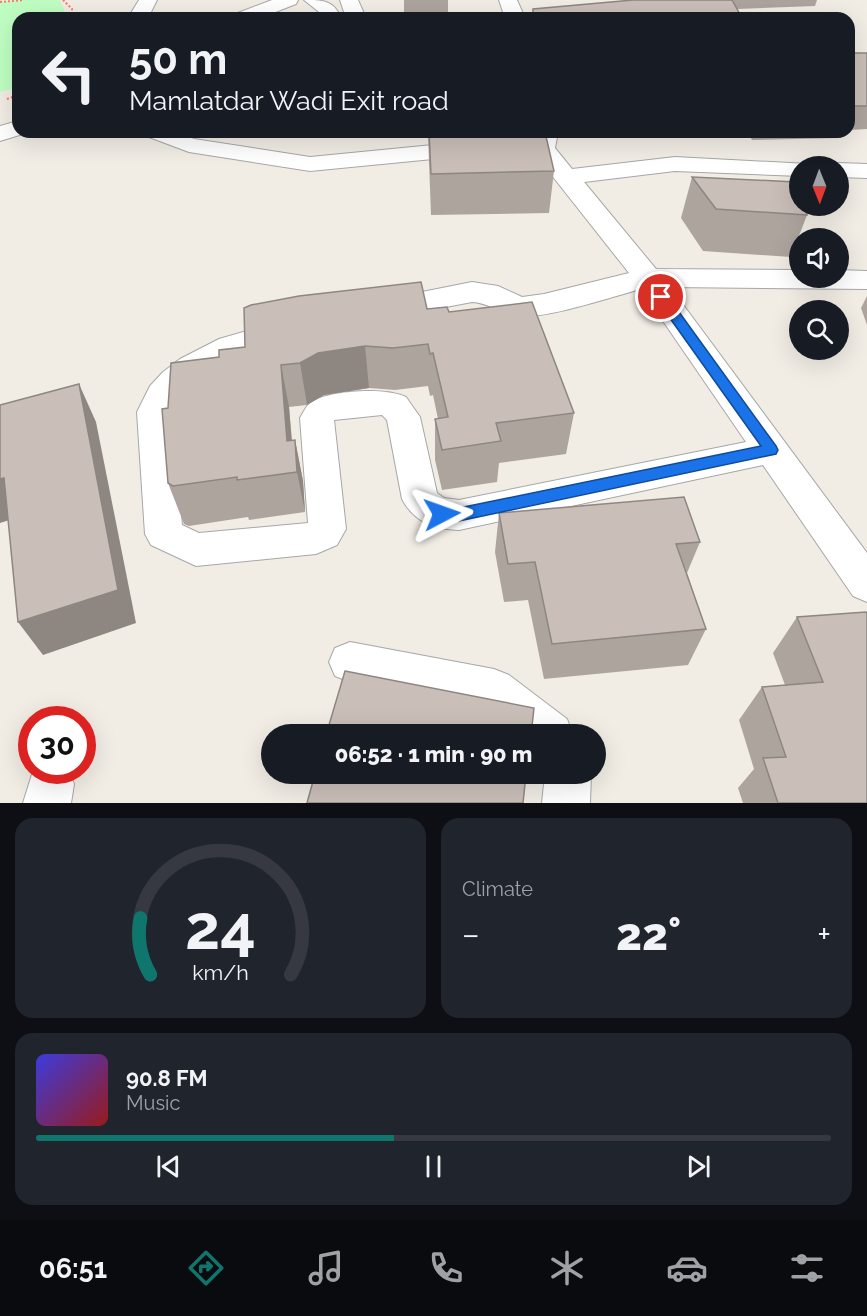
<!DOCTYPE html>
<html lang="en">
<head>
<meta charset="utf-8">
<style>
	body { margin:0; font-family:Raleway,sans-serif; background:#20242c; color:#f1f3f6; height:100vh; display:flex; flex-direction:column; font-size:22px; white-space:nowrap }
	* { box-sizing:border-box; margin:0 }
	p { font-size:20px; color:#9ea1a6 }
	.icon { flex:none; width:33px; height:33px; fill:none; stroke:currentColor; stroke-width:2; stroke-linecap:round; stroke-linejoin:round }
	.map { position:relative; height:803px; overflow:hidden }
	.drawer { display:flex; flex-direction:column; gap:15px; padding:15px; background:#0d0f14; flex:1 }
	.drawer>* { flex:none }
	.guide { position:absolute; left:12px; top:12px; width:843px; height:126px; border-radius:18px; box-shadow:0 6px 24px #0002; background:#171b24; color:#f1f3f6; overflow:hidden }
	.needle { width:39px; rotate:179deg }
	.controls { position:absolute; left:789px; top:156px; display:grid; gap:12px }
	.controls a { display:grid; place-items:center; width:60px; height:60px; border-radius:50%; background:#171b24; box-shadow:0 6px 24px #0002; font-size:30px }
	.speed { position:absolute; left:18px; top:706px; display:flex; gap:12px; font-size:30px; font-weight:700; text-align:center }
	.speed>* { display:grid; place-content:center; width:78px; height:78px; border-radius:50%; background:#171b24; box-shadow:0 6px 24px #0002; line-height:1 }
	.speed .limit { border:9px solid #d22; background:#fff; color:#111 }
	.pin { position:absolute; display:grid; place-items:center; width:51px; height:51px; color:#fff; margin:-26px; border:3px solid #fff; border-radius:50%; box-shadow:0 2px 6px #0007 }
	.me { position:absolute; width:66px; margin:-33px; rotate:86deg; stroke-linejoin:round; filter:drop-shadow(0 0 4px #0008) }
	.turn { display:flex; align-items:center; gap:21px; height:126px; padding:0 18px; font-size:27px }
	.turn .icon { width:78px; height:78px; stroke-width:2.5 }
	.turn b { display:block; font-size:42px; line-height:51px }
	.big { font-size:45px; font-weight:800; line-height:1.1 }
	.drawer .widget { flex:1; display:flex; flex-direction:column; justify-content:center; gap:9px; min-width:0; padding:0 21px; border-radius:18px; background:#20242c }
	.drawer .dial { align-items:center; gap:0 }
	.dial svg { height:156px; overflow:visible; fill:none; stroke:#363941; stroke-width:7; stroke-linecap:round; text-anchor:middle }
	.dial text { fill:#f1f3f6; stroke:none }
	.song { display:flex; align-items:center; gap:18px }
	.cover { width:72px; height:72px; border-radius:9px; background:linear-gradient(135deg,hsl(240 70% 55%),hsl(0 70% 35%)) }
	.played { height:6px; border-radius:3px; background:linear-gradient(90deg,#0f766e 45%,#363941 45%) }
	.keys { display:flex; justify-content:space-around; direction:ltr }
	.heat { display:flex; justify-content:space-between; align-items:center; font-size:33px; direction:ltr }
	.drawer .tiles { flex:1; display:grid; gap:15px; grid-template-columns:1fr 1fr }
	.widget:last-child { grid-column:span 2 }
	.trip { position:absolute; left:261px; top:724px; width:345px; height:60px; border-radius:30px; background:#171b24; box-shadow:0 6px 24px #0002; font-weight:800; line-height:60px; text-align:center }
	.dock { display:flex; height:96px; justify-content:space-around; align-items:center; background:#090b0e; color:#9ea1a6 }
	.dock .icon { width:42px; height:42px }
	.dock .selected { color:#0f766e }
	.dock b { font-size:27px; color:#f1f3f6 }
	.map>svg:first-child { display:block }
	.park { fill:#bffec3 }
	.lines { fill:none; stroke-linecap:round; stroke-linejoin:round }
	.street-casing { stroke:#a7a7a7; stroke-width:2 }
	.path { stroke:#ff7469; stroke-width:2; stroke-dasharray:2 2; stroke-linecap:butt }
	.street { fill:#fff; fill-rule:evenodd }
	.wall { fill:#aea49e }
	.shaded-wall { fill:#8d8681 }
	.building { fill:#cabfb8; stroke:#8d8681; stroke-width:1.5 }
	.route { fill:#1a73e8; stroke:#114b97; stroke-width:1.5 }
</style>
</head>
<body>
<div class="map">
<svg width="867" height="803" viewBox="0 0 867 803">
	<rect width="100%" height="100%" fill="#f1ede5"/>
	<!-- park -->
	<polygon class="park" points="24,0 60,0 67,18 18,18 18,88 0,92 0,2"/>
	<g class="lines">
		<defs>
			<g id="street">
				<polygon points="139,0 157,0 148,18 128,18"/>
				<polygon points="272,0 298,0 296,4 260,18 232,18 235,14"/>
				<path d="M304,0C322,0 334,0 341,18H321L319,12Z"/>
				<polygon points="340,0 358,0 366,18 346,18"/>
				<polygon points="499,0 517,0 525,18 505,18"/>
				<polygon points="18,121 18,132 26,133 0,141 0,126"/>
				<polygon points="145,132 178,132 194,139 310,157 474,141 482,143 486,148 482,153 474,155 310,171 189,152 149,137"/>
				<path d="M534,132H558L555,148L572,169L675,157L809,164L811,166H800V176L675,171L584,182L656,269L800,270V278H838V270L867,271V289L670,287L867,553V602L853,596L763,465L459,530C434,529 414,522 402,499L387,420L382,415L334,420L346,529L337,545L316,554L196,566L151,545L145,534L137,412L150,386L163,372L180,359L219,339L288,319L299,322L303,329L299,336C253,349 192,364 171,412L182,525L199,533L308,523L300,418C303,413 306,406 311,402C331,390 385,387 406,397L420,417L437,493L444,498L459,500L746,442L641,289C614,296 543,320 519,316C500,314 490,303 472,302L383,319L372,316L368,309L372,302L472,282L498,286L522,297L544,294L629,273L531,149Z"/>
				<polygon points="838,163 867,164 867,178 838,177 838,166 828,166"/>
				<polygon points="350,642 494,669 509,675 567,719 573,735 516,735 484,709 350,682 335,676 329,662 335,648"/>
				<polygon points="33,771 69,771 74,784 71,803 23,803"/>
				<polygon points="545,774 591,774 590,803 542,803"/>
			</g>
		</defs>
		<!-- street casing -->
		<use href="#street" class="street-casing"/>
		<!-- path -->
		<g class="path">
			<polyline points="63,0 72,9 72,18"/>
			<polyline points="0,2 24,0"/>
			<polyline points="7,99 18,95"/>
		</g>
		<!-- street -->
		<use href="#street" class="street"/>
	</g>
	<!-- wall -->
	<g class="wall">
		<rect x="404" y="0" width="44" height="18"/>
		<polygon points="633,0 817,0 815,6 737,9 733,3 742,18 532,18 533,9"/>
		<polygon points="849,53 867,53 867,129 849,130"/>
		<polygon points="428,132 545,132 554,171 549,213 431,215 429,162"/>
		<polygon points="747,132 844,132 841,138 752,140"/>
		<polygon points="692,177 807,215 791,257 703,251 681,218"/>
		<polygon points="867,296 867,325 861,308"/>
		<polygon points="427,309 449,312 574,413 566,454 499,463 497,482 442,490 435,460 435,419 438,419 433,395 430,396 428,386 395,390 369,388 324,395 307,405 289,407 292,440 295,440 303,481 305,512 249,520 248,517 189,526 184,524 168,483 168,408 219,357 245,347"/>
		<polygon points="499,513 700,542 687,573 706,629 688,665 544,679 528,600 504,602 495,552"/>
		<polygon points="867,614 867,803 743,803 738,788 754,769 739,720 762,687 785,685 773,653 797,617"/>
	</g>
	<!-- shaded-wall -->
	<g class="shaded-wall">
		<polygon points="365,346 369,388 324,395 307,405 300,363 318,353"/>
		<polygon points="281,365 289,407 294,472 287,441"/>
		<polygon points="79,384 96,422 136,623 43,655 18,622"/>
		<polygon points="295,440 303,481 305,512 297,472"/>
		<polygon points="4,478 28,514 0,523 0,479"/>
	</g>
	<!-- building -->
	<g class="building">
		<polygon points="633,0 732,0 742,18 533,18 533,9"/>
		<rect x="849" y="53" width="18" height="53"/>
		<polygon points="429,132 545,132 554,171 431,174"/>
		<polygon points="692,177 796,182 800,193 800,206 804,206 807,215 716,209"/>
		<polygon points="421,282 427,309 447,307 449,312 532,302 574,413 496,423 501,441 442,450 435,419 448,417 433,353 430,354 428,344 393,348 365,346 318,353 300,363 281,365 287,441 295,440 297,472 237,480 237,477 173,486 168,483 162,409 168,408 171,363 219,357 219,350 245,347 244,308 251,305 299,296"/>
		<polygon points="79,384 118,590 18,622 4,478 0,479 0,405"/>
		<polygon points="684,497 700,542 676,544 706,629 552,644 535,562 508,564 499,513"/>
		<polygon points="866,612 867,614 867,803 778,803 763,758 786,757 762,687 823,682 797,617"/>
		<polygon points="345,671 534,708 531,735 326,735"/>
		<polygon points="315,774 526,774 523,803 307,803"/>
	</g>
	<!-- route -->
	<polygon class="route" points="661,293 666,294 776,446 778,450 776,454 459,521 436,519 434,514 436,510 459,508 761,446 657,300 655,297"/>
</svg>
<div class="controls">
<a><svg class="needle" viewBox="-14 -14 28 28"><path d="M0-13l5 13h-10z" fill="#e53935"/><path d="M0 13l5-13h-10z" fill="#9ea1a6"/></svg></a>
<a><svg class="icon" aria-label="sound" viewBox="0 0 24 24"><path d="M4 9h4l5-4v14l-5-4H4zM17 9q2 3 0 6"/></svg></a>
<a><svg class="icon" aria-label="search" viewBox="0 0 24 24"><circle cx="10" cy="10" r="6"/><path d="M15 15l6 6"/></svg></a>
</div>
<div class="speed"><div class="limit">30</div></div>
<div class="pin" style="left:661px;top:297px;background:#d93025"><svg class="icon" aria-label="arrive" viewBox="0 0 24 24"><path d="M6 21V4h12l-3 4 3 4H6"/></svg></div>
<svg class="me" style="left:442px;top:514px" viewBox="-20 -20 40 40"><path d="M0-17L14 15 0 8-14 15z" fill="#1a73e8" stroke="#fff" stroke-width="4"/></svg>
<div class="trip">06:52 · 1 min · 90 m</div>
<div class="guide">
<div class="turn"><svg class="icon" aria-label="left" viewBox="0 0 24 24"><path d="M17 20v-9H6M10 6l-5 5 5 5"/></svg><div><b>50 m</b>Mamlatdar Wadi Exit road</div></div>
</div>
</div>
<section class="drawer">
<div class="tiles">
<div class="widget dial"><svg viewBox="0 0 100 80">
<path d="M14 69A42 42 0 1 1 86 69"/>
<path d="M14 69A42 42 0 0 1 9 40" stroke="#0f766e"/>
<text x="50" y="56" font-size="32" font-weight="700">24</text>
<text x="50" y="72" font-size="11">km/h</text>
</svg></div>
<div class="widget"><p>Climate</p>
<div class="heat"><a>−</a><b class="big">22°</b><a>+</a></div>
</div>
<div class="widget">
<div class="song"><i class="cover"></i><div><b>90.8 FM</b><p>Music</p></div></div>
<div class="played"></div>
<div class="keys"><svg class="icon" aria-label="previous" viewBox="0 0 24 24"><path d="M18 5L8 12l10 7zM5 5v14"/></svg><svg class="icon" aria-label="pause" viewBox="0 0 24 24"><path d="M8 5v14M16 5v14"/></svg><svg class="icon" aria-label="next" viewBox="0 0 24 24"><path d="M6 5l10 7-10 7zM19 5v14"/></svg></div>
</div>
</div>
</section>
<nav class="dock">
<b>06:51</b>
<svg class="icon selected" aria-label="directions" viewBox="0 0 24 24"><path d="M12 3l9 9-9 9-9-9zM9 14v-3h6M13 9l2 2-2 2"/></svg>
<svg class="icon" aria-label="music" viewBox="0 0 24 24"><path d="M9 18V5l10-2v13"/><circle cx="6" cy="18" r="3"/><circle cx="16" cy="16" r="3"/></svg>
<svg class="icon" aria-label="phone" viewBox="0 0 24 24"><path d="M5 4h4l2 5-3 2q2 4 5 5l2-3 5 2v4C11 20 4 13 5 4z"/></svg>
<svg class="icon" aria-label="climate" viewBox="0 0 24 24"><path d="M12 3v18M4 7l16 10M4 17L20 7"/></svg>
<svg class="icon" aria-label="car" viewBox="0 0 24 24"><path d="M5 17H2v-5l4-1 3-4h7l3 4 3 1v5h-3M9 17h6M6 11h13"/><circle cx="7" cy="17" r="2"/><circle cx="17" cy="17" r="2"/></svg>
<svg class="icon" aria-label="filters" viewBox="0 0 24 24"><path d="M4 7h16M4 17h16"/><circle cx="9" cy="7" r="2"/><circle cx="15" cy="17" r="2"/></svg>
</nav>
</body>
</html>
